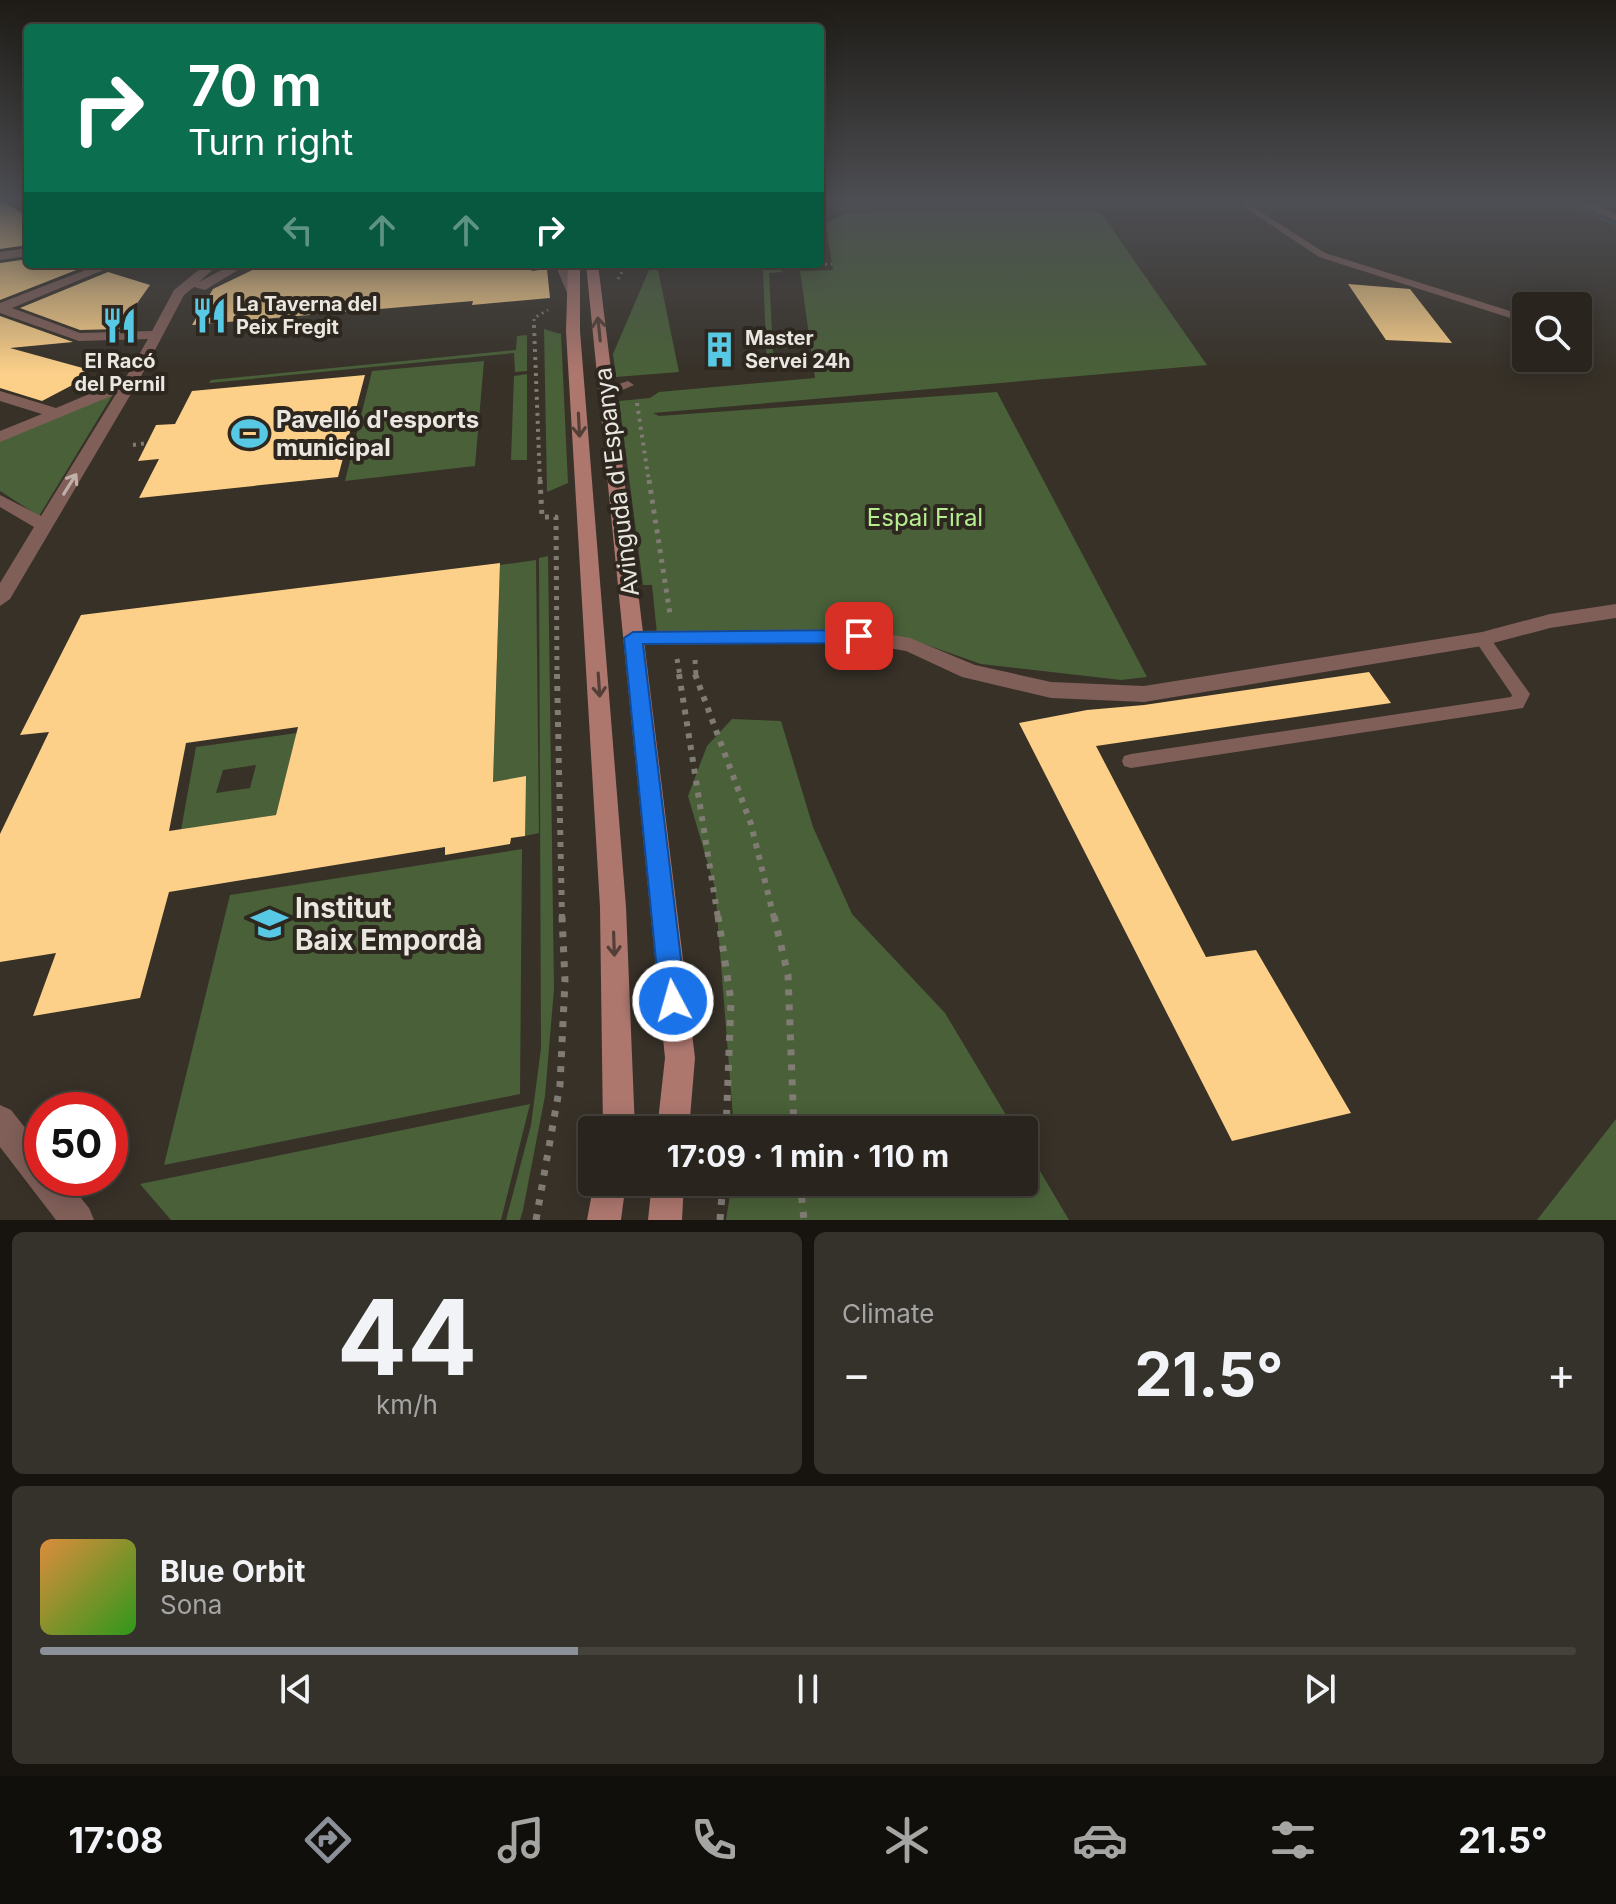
<!DOCTYPE html>
<html lang="en">
<head>
<meta charset="utf-8">
<style>
	body { margin:0; font-family:Inter,sans-serif; background:#35312b; color:#f1f3f6; height:100vh; display:flex; flex-direction:column; font-size:30px; white-space:nowrap }
	* { box-sizing:border-box; margin:0 }
	p { font-size:26px; color:#a5a5a4 }
	.icon { flex:none; width:44px; height:44px; fill:none; stroke:currentColor; stroke-width:2; stroke-linecap:round; stroke-linejoin:round }
	.map { position:relative; height:1220px; overflow:hidden }
	.details { display:flex; flex-direction:column; gap:12px; padding:12px; background:#171410; flex:1 }
	.details>* { flex:none }
	.guide { position:absolute; left:24px; top:24px; width:800px; height:244px; border-radius:8px; box-shadow:0 4px 20px #0003,0 0 0 2px #45423c; background:#0b6e4f; color:#fff; overflow:hidden }
	.tools { position:absolute; left:1512px; top:292px; display:grid; gap:16px }
	.tools a { display:grid; place-items:center; width:80px; height:80px; border-radius:8px; background:#29251e; box-shadow:0 4px 20px #0003,0 0 0 2px #45423c; font-size:40px }
	.speed { position:absolute; left:24px; top:1092px; display:flex; gap:16px; font-size:40px; font-weight:700; text-align:center }
	.speed>* { display:grid; place-content:center; width:104px; height:104px; border-radius:50%; background:#29251e; box-shadow:0 4px 20px #0003,0 0 0 2px #45423c; line-height:1 }
	.speed .limit { border:12px solid #d22; background:#fff; color:#111 }
	.pin { position:absolute; display:grid; place-items:center; width:68px; height:68px; color:#fff; margin:-34px; border-radius:16px; box-shadow:0 4px 12px #0006 }
	.me { position:absolute; width:88px; margin:-44px; rotate:354deg; stroke-linejoin:round; filter:drop-shadow(0 0 6px #0008) }
	.turn { display:flex; align-items:center; gap:28px; height:168px; padding:0 32px; font-size:36px }
	.turn .icon { width:104px; height:104px; stroke-width:2.5 }
	.turn b { display:block; font-size:56px; line-height:68px }
	.lanes { display:flex; align-items:center; height:76px; padding:0 32px; background:#0003; justify-content:center; gap:40px; direction:ltr }
	.lanes .off { opacity:.35 }
	.big { font-size:60px; font-weight:700; line-height:1.1 }
	.details .card { flex:1; display:flex; flex-direction:column; justify-content:center; gap:12px; min-width:0; padding:0 28px; border-radius:12px; background:#35312b }
	.details .dial { align-items:center; gap:0 }
	.dial b { font-size:104px; line-height:1 }
	.song { display:flex; align-items:center; gap:24px }
	.cover { width:96px; height:96px; border-radius:12px; background:linear-gradient(135deg,hsl(30 70% 55%),hsl(110 70% 35%)) }
	.played { height:8px; border-radius:4px; background:linear-gradient(90deg,#8c9099 35%,#45423c 35%) }
	.keys { display:flex; justify-content:space-around; direction:ltr }
	.heat { display:flex; justify-content:space-between; align-items:center; font-size:44px; direction:ltr }
	.details .tiles { flex:1; display:grid; gap:12px; grid-template-columns:1fr 1fr }
	.card:last-child { grid-column:span 2 }
	.trip { position:absolute; left:578px; top:1116px; width:460px; height:80px; border-radius:8px; background:#29251e; box-shadow:0 4px 20px #0003,0 0 0 2px #45423c; font-weight:700; line-height:80px; text-align:center }
	.tabs { display:flex; height:128px; justify-content:space-around; align-items:center; background:#100f0c; color:#a5a5a4 }
	.tabs .icon { width:56px; height:56px }
	.tabs .selected { color:#8c9099 }
	.tabs b { font-size:36px; color:#f1f3f6 }
	.map>svg:first-child { display:block }
	.green { fill:#496038; fill-rule:evenodd }
	.lines { fill:none; stroke-linecap:round; stroke-linejoin:round }
	.stream { fill:#1d4f62; fill-rule:evenodd }
	.building { fill:#fcd089; fill-rule:evenodd }
	.path-far4 { stroke:#807b73; stroke-width:3; stroke-dasharray:2 4; stroke-linecap:butt }
	.path-far3 { stroke:#807b73; stroke-width:4; stroke-dasharray:3 5; stroke-linecap:butt }
	.path-far2 { stroke:#807b73; stroke-width:5; stroke-dasharray:4 6; stroke-linecap:butt }
	.path-far1 { stroke:#807b73; stroke-width:6; stroke-dasharray:5 7; stroke-linecap:butt }
	.path { stroke:#807b73; stroke-width:7; stroke-dasharray:6 9; stroke-linecap:butt }
	.lane { fill:#815f59; fill-rule:evenodd }
	.street { fill:#815f59; fill-rule:evenodd }
	.secondary { fill:#ad776e; fill-rule:evenodd }
	.oneway { stroke:#533f37 }
	.oneway2 { stroke:#c0b0aa }
	.route { fill:#1a73e8; stroke:#114b97; stroke-width:2 }
	.labels { text-anchor:middle; stroke-width:8; stroke-linejoin:round; paint-order:stroke }
	.far-poi-label { font-size:20px; font-weight:bold; fill:#eae6e0; stroke:#2d271f; text-anchor:start }
	.poi-label { font-size:24px; font-weight:bold; fill:#eae6e0; stroke:#2d271f; text-anchor:start }
	.street-label { font-size:24px; fill:#eae6e0; stroke:#2d271f }
	.park-label { font-size:24px; fill:#b7ed91; stroke:#2d271f }
	.near-poi-label { font-size:28px; font-weight:bold; fill:#eae6e0; stroke:#2d271f; text-anchor:start }
</style>
</head>
<body>
<div class="map">
<svg width="1616" height="1220" viewBox="0 0 1616 1220">
	<rect width="100%" height="100%" fill="#373128"/>
	<!-- green -->
	<g class="green">
		<polygon points="1057,210 1101,213 1207,365 653,413 659,416 997,392 1147,677 1121,680 981,664 907,638 657,634 652,585 643,585 619,401 650,398 659,392 815,378 800,271 833,270 826,223 846,213"/>
		<polygon points="778,269 784,272 769,273 772,333 789,333 791,348 773,349 774,363 793,365 767,368 763,270"/>
		<polygon points="649,270 658,270 679,372 616,377 613,354"/>
		<polygon points="544,329 561,334 568,483 547,492"/>
		<polygon points="527,335 527,371 515,372 514,353 209,383 211,380 516,350 517,336"/>
		<polygon points="484,361 475,466 345,481 372,371"/>
		<polygon points="527,374 527,460 511,460 514,376"/>
		<polygon points="115,391 39,516 0,491 0,441"/>
		<polygon points="548,556 554,989 545,1096 523,1210 520,1220 506,1220 531,1125 541,1048 539,558"/>
		<polygon points="536,560 539,833 525,836 525,777 493,782 500,565"/>
		<polygon points="732,719 781,721 813,827 852,914 945,1013 1015,1130 734,1130 715,888 688,796 707,746"/>
		<path d="M297,733L276,815L181,830L196,747ZM256,765L250,788L216,793L223,770Z"/>
		<polygon points="522,849 520,1094 164,1165 230,895"/>
		<polygon points="530,1104 501,1220 171,1220 140,1184"/>
		<polygon points="1616,1119 1616,1220 1537,1220"/>
		<polygon points="1024,1144 1069,1220 726,1220 732,1182 1024,1182"/>
	</g>
	<g class="lines">
		<!-- stream -->
		<polygon class="stream" points="1566,203 1573,203 1616,223 1616,227"/>
	</g>
	<!-- building -->
	<g class="building">
		<polygon points="0,203 6,203 28,217 28,245 0,249"/>
		<polygon points="28,259 28,264 89,265 0,300 0,263"/>
		<polygon points="265,264 527,264 532,271 547,269 550,298 472,305 473,301 192,325 213,289"/>
		<polygon points="108,272 150,285 119,329 80,330 20,308"/>
		<polygon points="1348,284 1410,289 1452,343 1386,340"/>
		<polygon points="0,316 73,342 10,348 90,370 74,378 82,380 42,401 0,388"/>
		<polygon points="365,375 338,477 139,498 159,459 138,461 156,425 175,424 192,391"/>
		<path d="M500,563L493,782L526,776L525,836L511,838L510,844L445,855V847L169,892L140,998L33,1016L56,953L0,962V834L49,732L20,735L81,615ZM298,727L276,815L169,831L186,743Z"/>
		<polygon points="1369,672 1391,703 1096,746 1206,957 1256,950 1351,1113 1232,1141 1019,723 1087,710 1144,705"/>
	</g>
	<g class="lines">
		<!-- path-far4 -->
		<g class="path-far4">
			<polyline points="789,265 832,264"/>
			<polyline points="618,279 626,264"/>
			<polyline points="534,327 534,318 548,310"/>
		</g>
		<!-- path-far3 -->
		<g class="path-far3">
			<polyline points="534,325 540,482"/>
			<polyline points="637,403 649,482"/>
			<polyline points="133,445 147,443"/>
		</g>
		<!-- path-far2 -->
		<g class="path-far2">
			<polyline points="540,480 542,517 556,517 557,676"/>
			<polyline points="649,480 670,614"/>
			<polyline points="677,659 680,676"/>
			<polyline points="695,660 696,676"/>
		</g>
		<!-- path-far1 -->
		<g class="path-far1">
			<polyline points="557,674 562,918"/>
			<polyline points="679,674 718,918"/>
			<polyline points="695,674 751,824 774,918"/>
		</g>
		<!-- path -->
		<g class="path">
			<polyline points="718,916 731,1001 726,1130"/>
			<polyline points="774,916 788,975 794,1130"/>
			<polyline points="800,1182 804,1220"/>
			<polyline points="536,1220 560,1085 565,981 562,916"/>
			<polyline points="720,1220 723,1182"/>
		</g>
		<!-- lane -->
		<g class="lane">
			<polygon points="1238,203 1247,203 1325,253 1526,316 1526,323 1319,257"/>
			<polygon points="628,381 634,385 618,392 611,404 603,404 601,401 610,387"/>
			<polygon points="1482,633 1488,635 1530,694 1523,708 1131,768 1124,766 1122,761 1124,756 1131,754 1511,697 1512,695 1474,639"/>
		</g>
		<!-- street -->
		<g class="street">
			<polygon points="1578,203 1591,203 1616,214 1616,221"/>
			<polygon points="28,248 28,256 0,260 0,252"/>
			<polygon points="101,264 118,264 12,308 80,333 152,331 174,290 206,264 219,264 199,282 233,264 248,264 205,290 194,287 184,295 138,382 10,599 0,606 0,583 34,527 0,507 0,495 41,516 116,394 0,442 0,431 42,414 0,401 0,391 56,408 125,379 148,339 79,341 0,313 0,303"/>
			<polygon points="555,264 567,264 578,290 577,293 567,293"/>
			<polygon points="1616,604 1616,618 1550,628 1482,646 1144,702 1051,698 962,677 906,651 859,643 633,645 626,643 623,638 626,633 633,631 859,629 910,638 975,665 1051,682 1144,686 1482,632 1550,614"/>
			<polygon points="0,1105 11,1110 42,1149 42,1178 65,1178 89,1208 94,1220 56,1220 0,1147"/>
		</g>
		<!-- secondary -->
		<g class="secondary">
			<polygon points="568,264 580,264 580,331 626,907 635,1130 603,1130 600,907 566,331"/>
			<polygon points="586,264 598,264 695,1058 689,1130 657,1130 665,1058"/>
			<polygon points="594,1182 626,1182 621,1220 587,1220"/>
			<polygon points="652,1182 684,1182 682,1220 648,1220"/>
		</g>
	</g>
	<!-- one-way arrows -->
	<defs><path id="oneway-shaft" d="M-6 0H5M1.5-3L5.5 0L1.5 3" fill="none" stroke-width="1.6" stroke-linecap="round" stroke-linejoin="round" transform="scale(2)"/></defs>
	<g class="oneway">
		<use href="#oneway-shaft" transform="translate(599 329) rotate(-96)"/>
		<use href="#oneway-shaft" transform="translate(579 425) rotate(87)"/>
		<use href="#oneway-shaft" transform="translate(599 685) rotate(86)"/>
		<use href="#oneway-shaft" transform="translate(614 944) rotate(88)"/>
	</g>
	<use class="oneway2" href="#oneway-shaft" transform="translate(70 484) rotate(-58)"/>
	<!-- sky -->
	<linearGradient id="sky" x2="0" y2="1"><stop stop-color="#1e1b16"/><stop offset="0.54" stop-color="#4d4e53"/><stop offset="1" stop-color="#4d4e53" stop-opacity="0"/></linearGradient>
	<rect width="1616" height="373" fill="url(#sky)"/>
	<!-- route -->
	<polygon class="route" points="859,630 869,636 859,643 643,644 686,1001 683,1009 673,1013 664,1009 660,1001 624,638 633,632"/>
	<!-- icons -->
	<defs>
		<symbol id="restaurant-bare" viewBox="-9 -9 18 18"><path d="M-5-6h1v4h1v-4h1v4h1v-4h1v5L-1.5 .5V6h-2V.5L-5-1ZM5-6V6H3V1.5H1.5Q1.5-4 5-6Z" fill="#58c9e4" stroke="#2d271f" stroke-width="2.5" paint-order="stroke"/></symbol>
		<symbol id="building-bare" viewBox="-9 -9 18 18"><path d="M-4-6H4V6H1V3H-1V6H-4ZM-2.5-4.3h1.7v1.8h-1.7ZM.8-4.3h1.7v1.8H.8ZM-2.5-1h1.7V.8h-1.7ZM.8-1h1.7V.8H.8Z" fill="#58c9e4" stroke="#2d271f" stroke-width="2.5" paint-order="stroke"/></symbol>
		<symbol id="stadium-bare" viewBox="-9 -9 18 18"><path d="M0-5a6.5 5 0 1 0 0 10a6.5 5 0 1 0 0-10ZM-3.5-1.8h7v3.6h-7Z" fill="#58c9e4" stroke="#2d271f" stroke-width="2.5" paint-order="stroke"/></symbol>
		<symbol id="school-bare" viewBox="-9 -9 18 18"><path d="M0-5L7-2L0 1L-7-2ZM-4 1L0 2.5L4 1V4Q0 6-4 4Z" fill="#58c9e4" stroke="#2d271f" stroke-width="2.5" paint-order="stroke"/></symbol>
	</defs>
	<g fill-rule="evenodd">
		<use href="#restaurant-bare" x="184" y="290" width="51" height="51"/>
		<use href="#restaurant-bare" x="94" y="300" width="51" height="51"/>
		<use href="#building-bare" x="694" y="324" width="51" height="51"/>
		<use href="#stadium-bare" x="224" y="408" width="51" height="51"/>
		<use href="#school-bare" x="244" y="898" width="51" height="51"/>
	</g>
	<g class="labels">
		<!-- far-poi labels -->
		<g class="far-poi-label">
			<text x="236" y="311">La Taverna del<tspan x="236" dy="23">Peix Fregit</tspan></text>
			<text x="745" y="345">Master<tspan x="745" dy="23">Servei 24h</tspan></text>
			<text x="120" y="368" text-anchor="middle">El Racó<tspan x="120" dy="23">del Pernil</tspan></text>
		</g>
		<!-- poi labels -->
		<g class="poi-label">
			<text x="276" y="428">Pavelló d'esports<tspan x="276" dy="28">municipal</tspan></text>
		</g>
		<!-- street labels -->
		<g class="street-label">
			<text transform="translate(617 482) rotate(-97)" y="8">Avinguda d'Espanya</text>
		</g>
		<!-- park labels -->
		<g class="park-label">
			<text x="925" y="526">Espai Firal</text>
		</g>
		<!-- near-poi labels -->
		<g class="near-poi-label">
			<text x="295" y="918">Institut<tspan x="295" dy="32">Baix Empordà</tspan></text>
		</g>
	</g>
</svg>
<div class="tools">
<a><svg class="icon" aria-label="search" viewBox="0 0 24 24"><circle cx="10" cy="10" r="6"/><path d="M15 15l6 6"/></svg></a>
</div>
<div class="speed"><div class="limit">50</div></div>
<div class="pin" style="left:859px;top:636px;background:#d93025"><svg class="icon" aria-label="arrive" viewBox="0 0 24 24"><path d="M6 21V4h12l-3 4 3 4H6"/></svg></div>
<svg class="me" style="left:673px;top:1001px" viewBox="-20 -20 40 40"><circle r="17" fill="#1a73e8" stroke="#fff" stroke-width="3"/><path d="M0-11L8 9 0 5-8 9z" fill="#fff"/></svg>
<div class="trip">17:09 · 1 min · 110 m</div>
<div class="guide">
<div class="turn"><svg class="icon" aria-label="right" viewBox="0 0 24 24"><path d="M7 20v-9h11M14 6l5 5-5 5"/></svg><div><b>70 m</b>Turn right</div></div>
<div class="lanes"><svg class="icon off" aria-label="left" viewBox="0 0 24 24"><path d="M17 20v-9H6M10 6l-5 5 5 5"/></svg><svg class="icon off" aria-label="ahead" viewBox="0 0 24 24"><path d="M12 20V5M6 11l6-6 6 6"/></svg><svg class="icon off" aria-label="ahead" viewBox="0 0 24 24"><path d="M12 20V5M6 11l6-6 6 6"/></svg><svg class="icon" aria-label="right" viewBox="0 0 24 24"><path d="M7 20v-9h11M14 6l5 5-5 5"/></svg></div>
</div>
</div>
<section class="details">
<div class="tiles">
<div class="card dial"><b>44</b><p>km/h</p></div>
<div class="card"><p>Climate</p>
<div class="heat"><a>−</a><b class="big">21.5°</b><a>+</a></div>
</div>
<div class="card">
<div class="song"><i class="cover"></i><div><b>Blue Orbit</b><p>Sona</p></div></div>
<div class="played"></div>
<div class="keys"><svg class="icon" aria-label="previous" viewBox="0 0 24 24"><path d="M18 5L8 12l10 7zM5 5v14"/></svg><svg class="icon" aria-label="pause" viewBox="0 0 24 24"><path d="M8 5v14M16 5v14"/></svg><svg class="icon" aria-label="next" viewBox="0 0 24 24"><path d="M6 5l10 7-10 7zM19 5v14"/></svg></div>
</div>
</div>
</section>
<nav class="tabs">
<b>17:08</b>
<svg class="icon selected" aria-label="directions" viewBox="0 0 24 24"><path d="M12 3l9 9-9 9-9-9zM9 14v-3h6M13 9l2 2-2 2"/></svg>
<svg class="icon" aria-label="music" viewBox="0 0 24 24"><path d="M9 18V5l10-2v13"/><circle cx="6" cy="18" r="3"/><circle cx="16" cy="16" r="3"/></svg>
<svg class="icon" aria-label="phone" viewBox="0 0 24 24"><path d="M5 4h4l2 5-3 2q2 4 5 5l2-3 5 2v4C11 20 4 13 5 4z"/></svg>
<svg class="icon" aria-label="climate" viewBox="0 0 24 24"><path d="M12 3v18M4 7l16 10M4 17L20 7"/></svg>
<svg class="icon" aria-label="car" viewBox="0 0 24 24"><path d="M5 17H2v-5l4-1 3-4h7l3 4 3 1v5h-3M9 17h6M6 11h13"/><circle cx="7" cy="17" r="2"/><circle cx="17" cy="17" r="2"/></svg>
<svg class="icon" aria-label="filters" viewBox="0 0 24 24"><path d="M4 7h16M4 17h16"/><circle cx="9" cy="7" r="2"/><circle cx="15" cy="17" r="2"/></svg>
<b>21.5°</b>
</nav>
</body>
</html>
